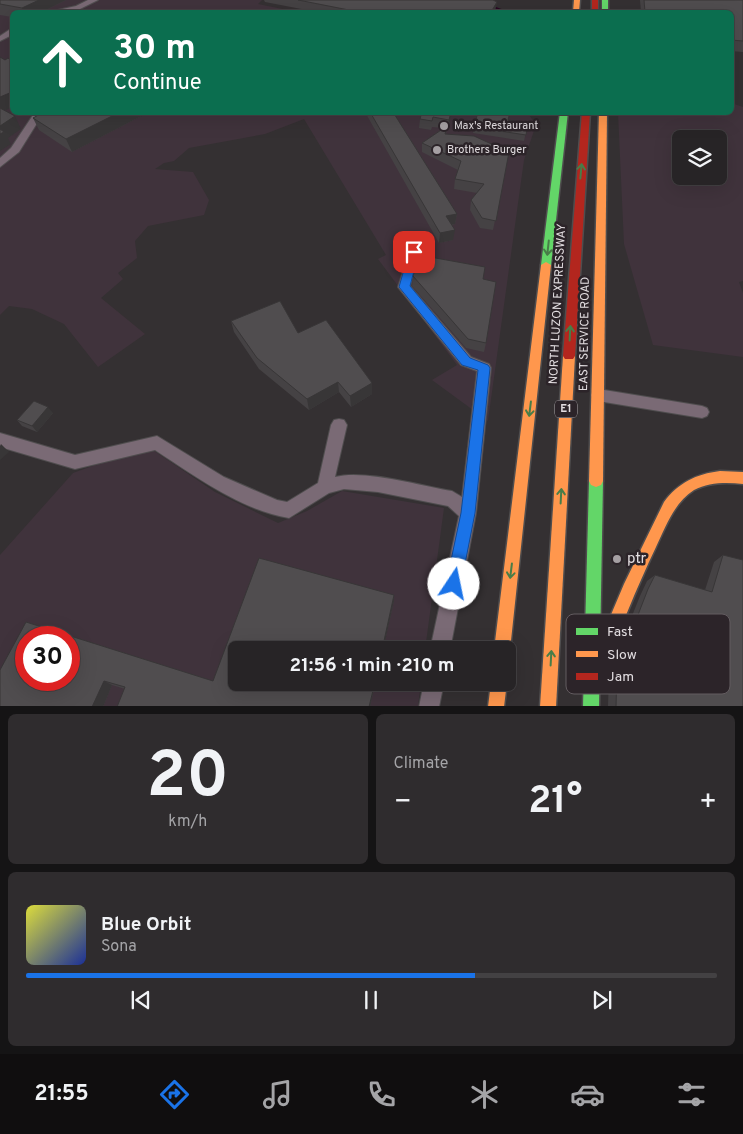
<!DOCTYPE html>
<html lang="en">
<head>
<meta charset="utf-8">
<style>
  :root { --surface:#272426; --page:#2f2c2e; --text:#f1f3f6; --muted:#a4a4a7; --line:#434143; --accent:#1a73e8 }
  body { margin:0; font-family:Overpass,sans-serif; background:var(--page); color:var(--text); height:100vh; display:flex; flex-direction:column; font-size:19px; white-space:nowrap }
  * { box-sizing:border-box; margin:0 }
  p { font-size:16px; color:var(--muted) }
  .icon { flex:none; width:28px; height:28px; fill:none; stroke:currentColor; stroke-width:2; stroke-linecap:round; stroke-linejoin:round }
  .map { position:relative; height:706px; overflow:hidden }
  .side { display:flex; flex-direction:column; gap:8px; padding:8px; background:#151415; flex:1 }
  .side>* { flex:none }
  .top-card { position:absolute; left:10px; top:10px; width:724px; height:105px; border-radius:8px; box-shadow:0 5px 20px #0002,0 0 0 1px var(--line); background:#0b6e4f; color:#fff; overflow:hidden }
  .fabs { position:absolute; left:672px; top:130px; display:grid; gap:10px }
  .fabs a { display:grid; place-items:center; width:55px; height:55px; border-radius:8px; background:var(--surface); box-shadow:0 5px 20px #0002,0 0 0 1px var(--line); font-size:25px }
  .speed { position:absolute; left:15px; top:626px; display:flex; gap:10px; font-size:25px; font-weight:700; text-align:center }
  .speed>* { display:grid; place-content:center; width:65px; height:65px; border-radius:50%; background:var(--surface); box-shadow:0 5px 20px #0002,0 0 0 1px var(--line); line-height:1 }
  .speed .limit { border:8px solid #d22; background:#fff; color:#111 }
  .pin { position:absolute; display:grid; place-items:center; width:42px; height:42px; color:#fff; margin:-21px; border-radius:10px; box-shadow:0 2px 8px #0006 }
  .me { position:absolute; width:55px; margin:-28px; rotate:11deg; stroke-linejoin:round; filter:drop-shadow(0 0 4px #0008) }
  .turn { display:flex; align-items:center; gap:18px; height:105px; padding:0 20px; font-size:22px }
  .turn .icon { width:65px; height:65px; stroke-width:2.5 }
  .turn b { display:block; font-size:35px; line-height:42px }
  .big { font-size:38px; font-weight:700; line-height:1.1 }
  .side .tile { flex:1; display:flex; flex-direction:column; justify-content:center; gap:8px; min-width:0; padding:0 18px; border-radius:8px; background:var(--page) }
  .side .dial { align-items:center; gap:0 }
  .dial b { font-size:65px; line-height:1 }
  .song { display:flex; align-items:center; gap:15px }
  .cover { width:60px; height:60px; border-radius:8px; background:linear-gradient(135deg,hsl(60 70% 55%),hsl(230 70% 35%)) }
  .played { height:5px; border-radius:2px; background:linear-gradient(90deg,var(--accent) 65%,var(--line) 65%) }
  .keys { display:flex; justify-content:space-around; direction:ltr }
  .heat { display:flex; justify-content:space-between; align-items:center; font-size:28px; direction:ltr }
  .side .tiles { flex:1; display:grid; gap:8px; grid-template-columns:1fr 1fr }
  .tile:last-child { grid-column:span 2 }
  .trip { position:absolute; left:228px; top:641px; width:288px; height:50px; border-radius:8px; background:var(--surface); box-shadow:0 5px 20px #0002,0 0 0 1px var(--line); font-weight:700; line-height:50px; text-align:center }
  .tabs { display:flex; height:80px; justify-content:space-around; align-items:center; background:#100e0f; color:var(--muted) }
  .tabs .icon { width:35px; height:35px }
  .tabs .selected { color:var(--accent) }
  .tabs b { font-size:22px; color:var(--text) }
  .map>svg:first-child { display:block }
</style>
</head>
<body>
<div class="map">
<svg width="743" height="707" viewBox="0 0 743 707">
  <rect width="100%" height="100%" fill="#343032"/>
  <g fill="#40333c" fill-rule="evenodd">
    <polygon points="0,0 262,0 258,4 297,12 12,12 12,112 420,112 424,116 431,112 527,112 536,125 524,160 488,421 432,380 457,365 378,259 386,255 304,119 265,134 189,148 174,161 164,163 155,169 193,172 209,200 204,215 148,226 135,241 137,258 118,273 123,279 101,298 145,334 98,367 64,324 32,309 9,306 0,315"/>
    <path d="M 731,103 L 743,107 L 743,281 L 739,282 L 743,293 L 743,357 L 653,345 L 624,244 L 618,113 L 731,112 ZM 681,139 L 719,139 L 719,176 L 681,176 Z"/>
    <path d="M 147,446 L 215,492 L 278,523 L 307,511 L 342,491 L 444,508 L 425,650 L 236,650 L 236,682 L 421,683 L 418,706 L 0,707 L 0,555 L 73,473 ZM 26,638 L 69,638 L 69,680 L 26,680 Z"/>
  </g>
  <g fill="none" stroke-linecap="round" stroke-linejoin="round">
    <polyline stroke="#2a0723" stroke-width="2.5" points="492,7 506,12"/>
    <defs>
      <g id="street">
        <polygon points="88,0 98,0 78,10 49,12 76,6"/>
        <polygon points="9,30 12,30 12,35 0,41 0,36"/>
        <polygon points="35,112 44,112 19,152 0,167 0,158 11,148"/>
        <path d="M 427,247 L 433,251 L 431,254 L 419,256 L 410,286 L 471,357 L 489,364 L 491,368 L 476,513 L 450,650 L 430,650 L 459,516 L 448,506 L 378,492 L 344,489 L 329,493 L 289,518 C 243,511 193,475 155,450 L 75,469 L 0,447 L 0,433 L 75,455 L 157,436 L 224,477 L 277,500 L 287,502 L 318,483 L 331,425 L 334,420 L 339,419 L 344,420 L 347,425 L 335,477 C 364,469 421,486 452,491 L 462,497 L 477,371 L 461,365 L 398,287 L 410,249 Z"/>
        <polygon points="598,389 702,406 707,408 709,412 707,416 702,418 598,401 593,399 591,395 593,391"/>
        <polygon points="424,682 444,682 439,707 419,707"/>
      </g>
      <g id="fast">
        <rect x="602" y="0" width="6" height="12"/>
        <polygon points="560,112 568,112 551,265 546,268 541,265"/>
        <polygon points="596,475 601,477 603,481 599,707 583,707 589,481 591,477"/>
      </g>
      <g id="slow">
        <polygon points="574,0 580,0 579,12 573,12"/>
        <polygon points="599,112 607,112 603,481 601,485 596,487 591,485 589,481"/>
        <polygon points="546,262 551,265 510,650 506,656 506,650 494,650 541,265"/>
        <polygon points="569,352 573,353 575,356 556,707 540,707 563,356 565,353"/>
        <path d="M 720,471 L 743,472 L 743,484 C 727,482 709,482 694,490 C 674,503 666,526 656,547 C 636,589 619,632 602,675 L 596,677 L 590,675 L 588,669 L 624,584 L 664,502 C 678,483 696,474 720,471 Z"/>
        <polygon points="506,680 507,682 504,707 488,707 491,682 506,682"/>
      </g>
      <g id="jam">
        <rect x="592" y="0" width="6" height="12"/>
        <polygon points="582,112 590,112 575,356 573,359 565,359 563,356"/>
      </g>
    </defs>
    <use href="#street" stroke="#4f4d4e" stroke-width="2"/>
    <use href="#fast" stroke="#4f4d4e" stroke-width="3"/>
    <use href="#slow" stroke="#4f4d4e" stroke-width="3"/>
    <use href="#jam" stroke="#4f4d4e" stroke-width="3"/>
    <use href="#street" fill="#7a6a75" fill-rule="evenodd"/>
    <use href="#fast" fill="#63d668" fill-rule="evenodd"/>
    <use href="#slow" fill="#ff974d" fill-rule="evenodd"/>
    <use href="#jam" fill="#b3261e" fill-rule="evenodd"/>
  </g>
  <g fill="#454244">
    <polygon points="0,0 66,0 42,12 12,12 12,17 0,15"/>
    <polygon points="264,0 493,0 495,11 495,12 317,12 265,2"/>
    <polygon points="640,0 743,0 743,52 731,51 731,12 641,12"/>
    <polygon points="149,112 72,152 39,130 33,118"/>
    <polygon points="365,112 393,112 457,214 455,224 452,225 453,240 439,243"/>
    <polygon points="452,112 448,129 447,129 446,134 509,152 493,230 480,228 470,210 471,200 477,193 454,189 455,179 458,170 422,152 422,143 444,128 432,127 431,130 419,128 420,119"/>
    <polygon points="476,112 510,112 508,120 528,123 524,141 473,133 474,127 478,113"/>
    <polygon points="413,276 483,279 486,343 484,352 466,348 412,286"/>
    <polygon points="231,321 298,333 372,383 372,394 351,407 339,392 309,410 259,369 234,332"/>
    <polygon points="53,413 37,432 22,426 17,420"/>
    <polygon points="723,555 743,707 608,707 609,673 640,596 647,581 655,575 705,590 714,562"/>
    <polygon points="394,595 394,601 370,707 117,707 125,689 112,685 103,707 0,707 26,622 213,681"/>
  </g>
  <g fill="#383637">
    <polygon points="39,0 66,0 42,12 24,12 22,8"/>
    <polygon points="497,2 495,12 491,12"/>
    <polygon points="12,92 12,107 0,113 0,97"/>
    <polygon points="120,112 149,112 72,152 66,139"/>
    <polygon points="451,112 452,112 448,129 449,120"/>
    <polygon points="15,116 21,129 8,138 11,144 0,151 0,126"/>
    <polygon points="457,214 455,224 445,226 446,216"/>
    <polygon points="455,230 453,240 439,243 440,233"/>
    <polygon points="338,382 339,392 309,410 307,399"/>
    <polygon points="372,383 372,394 351,407 350,396"/>
    <polygon points="48,407 53,413 37,432 32,426"/>
    <polygon points="1,444 9,452 0,460 0,446"/>
    <polygon points="394,595 394,601 383,650 382,650"/>
    <polygon points="104,681 112,685 103,707 92,707"/>
    <polygon points="375,682 370,707 369,707"/>
  </g>
  <g fill="#504d4f" stroke="#383637" fill-rule="evenodd">
    <polygon points="0,0 39,0 22,8 0,4"/>
    <polygon points="298,0 493,0 497,2 491,12 359,12"/>
    <polygon points="644,0 743,0 743,41 731,40 731,12 645,12"/>
    <polygon points="0,57 5,60 8,58 12,61 12,92 0,97"/>
    <polygon points="0,108 15,116 0,126"/>
    <polygon points="44,112 120,112 66,139 33,118"/>
    <polygon points="370,112 393,112 457,214 446,216 455,230 440,233"/>
    <polygon points="422,112 451,112 449,120 433,117 432,121 420,119"/>
    <polygon points="478,112 510,112 508,120 528,123 526,135 474,127"/>
    <polygon points="447,126 445,134 474,136 509,152 496,221 482,218 471,200 484,184 455,179 461,161 422,143"/>
    <polygon points="0,129 4,132 0,134"/>
    <polygon points="419,255 485,267 483,279 496,282 486,343 468,339 413,276"/>
    <polygon points="280,301 298,333 326,320 372,383 350,396 338,382 307,399 257,358 231,321"/>
    <polygon points="34,401 48,407 32,426 17,420"/>
    <polygon points="723,555 743,560 743,707 616,707 617,669 648,589 655,575 712,592"/>
    <path d="M 259,558 L 394,595 L 382,650 L 236,650 L 236,682 L 375,682 L 369,707 L 117,707 L 125,687 L 104,681 L 92,707 L 0,707 L 0,670 L 26,622 L 213,681 ZM 26,638 L 69,638 L 69,680 L 26,680 Z"/>
  </g>
  <defs><path id="oneway-shaft" d="M-6 0H5M1.5-3L5.5 0L1.5 3" fill="none" stroke-width="1.6" stroke-linecap="round" stroke-linejoin="round" transform="scale(1.25)"/></defs>
  <g stroke="#487d48">
    <use href="#oneway-shaft" transform="translate(581 171) rotate(-85)"/>
    <use href="#oneway-shaft" transform="translate(548 248) rotate(96)"/>
    <use href="#oneway-shaft" transform="translate(570 333) rotate(-87)"/>
    <use href="#oneway-shaft" transform="translate(530 409) rotate(97)"/>
    <use href="#oneway-shaft" transform="translate(561 496) rotate(-87)"/>
    <use href="#oneway-shaft" transform="translate(511 571) rotate(97)"/>
    <use href="#oneway-shaft" transform="translate(551 658) rotate(-87)"/>
  </g>
  <polygon fill="#1a73e8" stroke="#114b97" points="414,249 419,252 410,286 470,358 488,365 490,368 475,513 461,584 459,589 454,591 448,589 446,584 461,513 478,370 462,365 399,287 409,252"/>
  <g fill="#a5a0a3" stroke="#2c2429" stroke-width="2">
    <circle cx="444" cy="126" r="5"/>
    <circle cx="437" cy="150" r="5"/>
    <circle cx="617" cy="559" r="5"/>
  </g>
  <g text-anchor="middle" dominant-baseline="central" stroke-width="5" stroke-linejoin="round" paint-order="stroke">
    <g font-size="11" fill="#e2dde0" stroke="#2c2429" text-anchor="start">
      <text x="454" y="126">Max's Restaurant</text>
      <text x="447" y="150">Brothers Burger</text>
    </g>
    <rect fill="#2c2429" stroke="#aba6a9" stroke-width="1" x="555" y="400.5" width="22" height="17" rx="4"/>
    <g font-size="11" font-weight="bold" fill="#e2dde0">
      <text x="566" y="409">E1</text>
    </g>
    <g font-size="12" fill="#e2dde0" stroke="#2c2429">
      <text transform="translate(558 304) rotate(-87)">NORTH LUZON EXPRESSWAY</text>
      <text transform="translate(585 334) rotate(-89)">EAST SERVICE ROAD</text>
    </g>
    <g font-size="15" fill="#e2dde0" stroke="#2c2429" text-anchor="start">
      <text x="627" y="559">ptr</text>
    </g>
  </g>
  <rect x="566" y="614" width="164" height="80" rx="8" fill="#2c2429" stroke="#635c60" stroke-width="1"/>
  <rect x="576" y="628" width="22" height="7" fill="#63d668"/>
  <rect x="576" y="651" width="22" height="6" fill="#ff974d"/>
  <rect x="576" y="673" width="22" height="7" fill="#b3261e"/>
  <g font-size="14" fill="#e2dde0">
    <text x="607" y="636">Fast</text>
    <text x="607" y="659">Slow</text>
    <text x="607" y="681">Jam</text>
  </g>
</svg>
<div class="fabs">
<a><svg class="icon" aria-label="layers" viewBox="0 0 24 24"><path d="M12 4l9 5-9 5-9-5zM3 14l9 5 9-5"/></svg></a>
</div>
<div class="speed"><div class="limit">30</div></div>
<div class="pin" style="left:414px;top:252px;background:#d93025"><svg class="icon" aria-label="arrive" viewBox="0 0 24 24"><path d="M6 21V4h12l-3 4 3 4H6"/></svg></div>
<svg class="me" style="left:454px;top:584px" viewBox="-20 -20 40 40"><circle r="19" fill="#fff"/><path d="M0-13L10 11 0 6-10 11z" fill="#1a73e8"/></svg>
<div class="trip">21:56 · 1 min · 210 m</div>
<div class="top-card">
<div class="turn"><svg class="icon" aria-label="ahead" viewBox="0 0 24 24"><path d="M12 20V5M6 11l6-6 6 6"/></svg><div><b>30 m</b>Continue</div></div>
</div>
</div>
<section class="side">
<div class="tiles">
<div class="tile dial"><b>20</b><p>km/h</p></div>
<div class="tile"><p>Climate</p>
<div class="heat"><a>−</a><b class="big">21°</b><a>+</a></div>
</div>
<div class="tile">
<div class="song"><i class="cover"></i><div><b>Blue Orbit</b><p>Sona</p></div></div>
<div class="played"></div>
<div class="keys"><svg class="icon" aria-label="previous" viewBox="0 0 24 24"><path d="M18 5L8 12l10 7zM5 5v14"/></svg><svg class="icon" aria-label="pause" viewBox="0 0 24 24"><path d="M8 5v14M16 5v14"/></svg><svg class="icon" aria-label="next" viewBox="0 0 24 24"><path d="M6 5l10 7-10 7zM19 5v14"/></svg></div>
</div>
</div>
</section>
<nav class="tabs">
<b>21:55</b>
<svg class="icon selected" aria-label="directions" viewBox="0 0 24 24"><path d="M12 3l9 9-9 9-9-9zM9 14v-3h6M13 9l2 2-2 2"/></svg>
<svg class="icon" aria-label="music" viewBox="0 0 24 24"><path d="M9 18V5l10-2v13"/><circle cx="6" cy="18" r="3"/><circle cx="16" cy="16" r="3"/></svg>
<svg class="icon" aria-label="phone" viewBox="0 0 24 24"><path d="M5 4h4l2 5-3 2q2 4 5 5l2-3 5 2v4C11 20 4 13 5 4z"/></svg>
<svg class="icon" aria-label="climate" viewBox="0 0 24 24"><path d="M12 3v18M4 7l16 10M4 17L20 7"/></svg>
<svg class="icon" aria-label="car" viewBox="0 0 24 24"><path d="M5 17H2v-5l4-1 3-4h7l3 4 3 1v5h-3M9 17h6M6 11h13"/><circle cx="7" cy="17" r="2"/><circle cx="17" cy="17" r="2"/></svg>
<svg class="icon" aria-label="filters" viewBox="0 0 24 24"><path d="M4 7h16M4 17h16"/><circle cx="9" cy="7" r="2"/><circle cx="15" cy="17" r="2"/></svg>
</nav>
</body>
</html>
